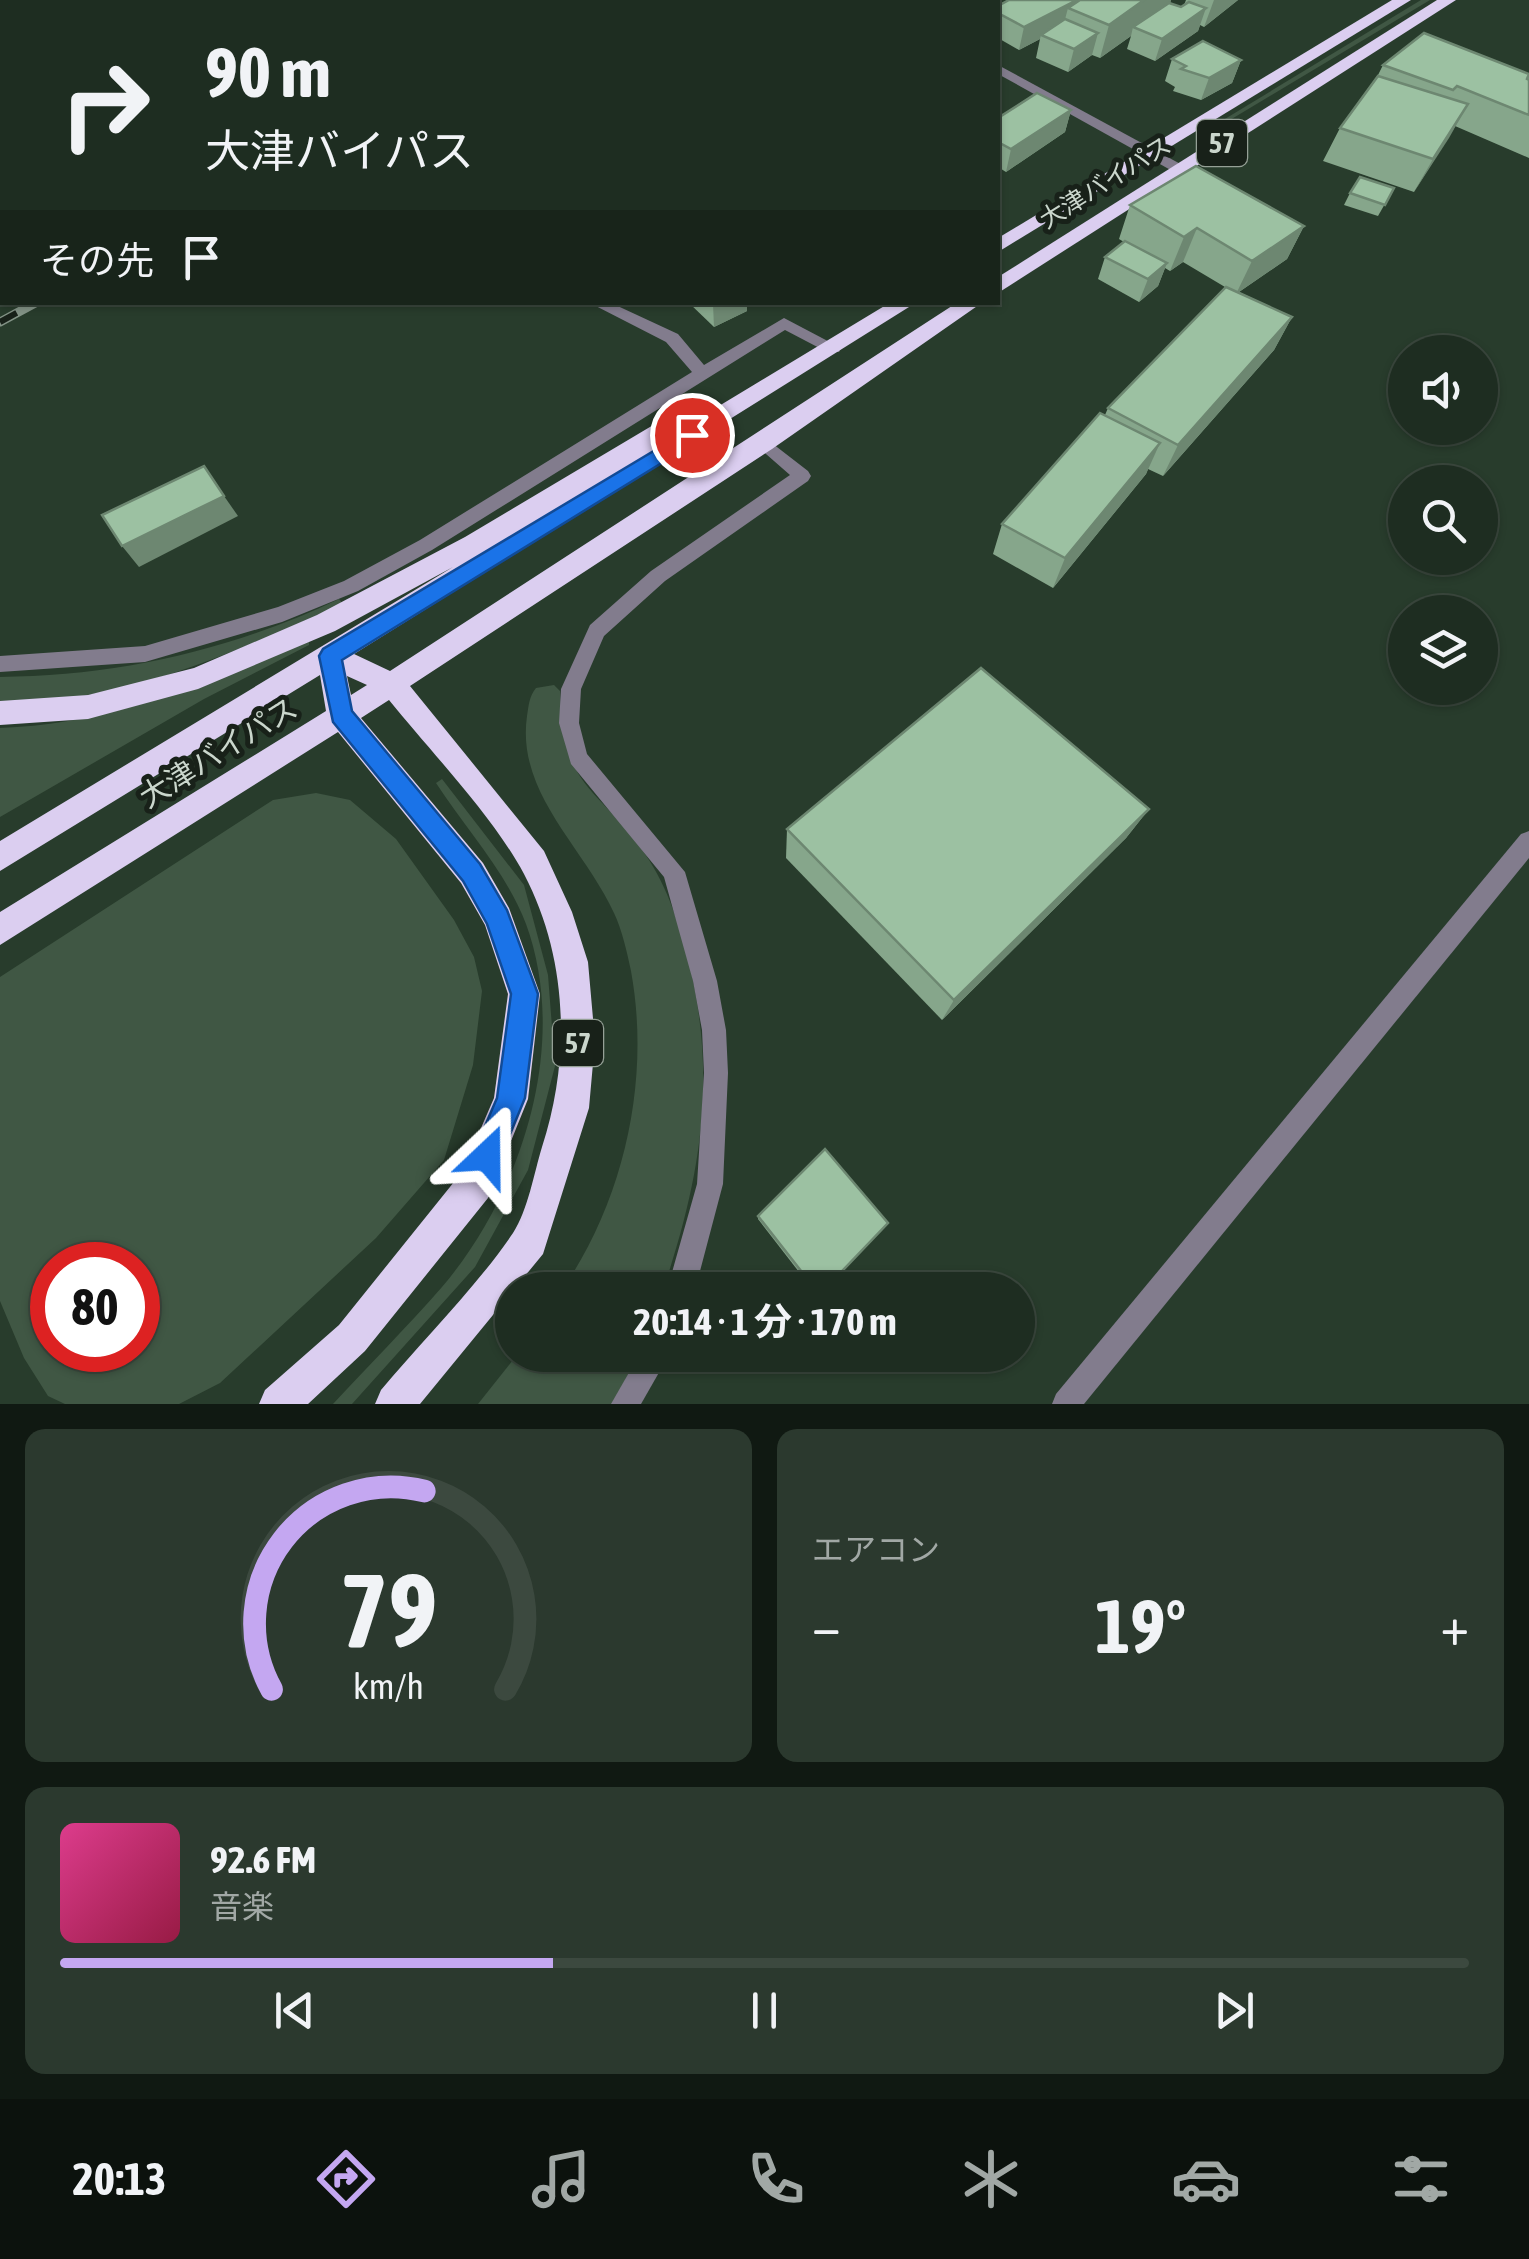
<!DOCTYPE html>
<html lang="ja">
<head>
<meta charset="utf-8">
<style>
  :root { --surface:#1e2d21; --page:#2b392e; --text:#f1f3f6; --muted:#a1a8a5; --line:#3c493f; --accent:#c4a7f1 }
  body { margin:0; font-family:"Asap Condensed","Noto Sans JP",sans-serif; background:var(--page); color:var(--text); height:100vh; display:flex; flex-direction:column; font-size:38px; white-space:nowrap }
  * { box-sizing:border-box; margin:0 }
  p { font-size:32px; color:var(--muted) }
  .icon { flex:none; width:55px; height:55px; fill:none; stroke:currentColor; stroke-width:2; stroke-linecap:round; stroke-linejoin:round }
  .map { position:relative; height:1404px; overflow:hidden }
  .sheet { display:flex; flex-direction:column; gap:25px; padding:25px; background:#101912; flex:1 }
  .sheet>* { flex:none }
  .banner { position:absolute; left:0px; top:0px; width:1000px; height:305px; box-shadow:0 2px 8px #0004,0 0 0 2px var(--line); background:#1e2d21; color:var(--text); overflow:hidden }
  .tools { position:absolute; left:1388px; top:335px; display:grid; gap:20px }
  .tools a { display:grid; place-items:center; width:110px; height:110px; border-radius:50%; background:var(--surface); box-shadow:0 2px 8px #0004,0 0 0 2px var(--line); font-size:50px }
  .speed { position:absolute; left:30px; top:1242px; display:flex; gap:20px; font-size:50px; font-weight:700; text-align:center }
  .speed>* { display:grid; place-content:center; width:130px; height:130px; border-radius:50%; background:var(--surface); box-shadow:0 2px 8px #0004,0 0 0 2px var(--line); line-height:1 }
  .speed .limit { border:15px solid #d22; background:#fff; color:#111 }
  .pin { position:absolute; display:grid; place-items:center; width:85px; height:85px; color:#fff; margin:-42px; border:5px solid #fff; border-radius:50%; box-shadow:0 2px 10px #0007 }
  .me { position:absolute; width:110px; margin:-55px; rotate:23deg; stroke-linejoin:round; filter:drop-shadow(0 0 8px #0008) }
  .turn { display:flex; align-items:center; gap:35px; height:210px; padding:0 40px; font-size:45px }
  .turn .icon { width:130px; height:130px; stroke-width:2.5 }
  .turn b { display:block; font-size:70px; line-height:85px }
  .then { display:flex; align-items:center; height:95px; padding:0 40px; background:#0003; gap:20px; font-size:38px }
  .big { font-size:75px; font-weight:700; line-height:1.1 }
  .sheet .tile { flex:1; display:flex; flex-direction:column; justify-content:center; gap:15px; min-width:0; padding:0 35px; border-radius:20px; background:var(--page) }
  .sheet .dial { align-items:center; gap:0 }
  .dial svg { height:260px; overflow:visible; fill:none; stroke:var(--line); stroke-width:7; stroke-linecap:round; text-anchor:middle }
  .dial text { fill:var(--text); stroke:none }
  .song { display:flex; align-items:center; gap:30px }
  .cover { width:120px; height:120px; border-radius:15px; background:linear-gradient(135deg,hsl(330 70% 55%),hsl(340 70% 35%)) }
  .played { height:10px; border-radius:5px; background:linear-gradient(90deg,var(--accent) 35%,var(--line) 35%) }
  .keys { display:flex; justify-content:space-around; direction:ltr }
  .heat { display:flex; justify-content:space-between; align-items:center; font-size:55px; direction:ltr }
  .sheet .tiles { flex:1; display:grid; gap:25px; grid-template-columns:1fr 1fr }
  .tile:last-child { grid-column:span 2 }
  .trip { position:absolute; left:495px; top:1272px; width:540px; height:100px; border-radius:50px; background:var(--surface); box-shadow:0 2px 8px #0004,0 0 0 2px var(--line); font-weight:700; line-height:100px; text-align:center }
  .menu { display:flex; height:160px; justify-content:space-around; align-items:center; background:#0c120d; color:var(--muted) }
  .menu .icon { width:70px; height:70px }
  .menu .current { color:var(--accent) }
  .menu b { font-size:45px; color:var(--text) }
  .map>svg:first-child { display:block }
</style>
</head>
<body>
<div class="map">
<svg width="1529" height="1404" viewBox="0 0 1529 1404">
  <rect width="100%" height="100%" fill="#283c2c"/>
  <g fill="#405744" fill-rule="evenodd">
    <polygon points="1421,0 1430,0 1210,132 1210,128"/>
    <path d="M 339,599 L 343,604 C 254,643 167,684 70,698 C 47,701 23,701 0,702 L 0,677 C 118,676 232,650 339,599 Z"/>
    <path d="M 309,641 L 309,645 L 204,699 L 0,817 L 0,728 C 110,724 209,683 309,641 Z"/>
    <path d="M 554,685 L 560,691 C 563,792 596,783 645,854 C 669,889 680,927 690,967 C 717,1083 700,1180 663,1290 L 562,1290 C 624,1200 651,1080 631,971 C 627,952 622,930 614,913 C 584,847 516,793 527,716 C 529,704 529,697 536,688 Z"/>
    <path d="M 442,779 L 524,885 L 548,975 L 555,1066 L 528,1170 L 475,1267 L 352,1404 L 333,1404 C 369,1365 407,1327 442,1287 C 522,1193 570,1044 526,924 C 507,873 466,829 436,783 Z"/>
    <path d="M 316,793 L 350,800 L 396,839 L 454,920 L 474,957 L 482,991 L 473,1065 L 444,1160 L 376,1238 L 220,1383 L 179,1404 L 65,1404 L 48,1396 L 24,1358 L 0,1301 L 0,977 L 273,800 ZM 138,1265 L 138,1350 L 52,1350 L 52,1265 Z"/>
    <polygon points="517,1355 638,1355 613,1404 478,1404"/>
  </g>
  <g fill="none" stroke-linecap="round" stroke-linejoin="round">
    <g fill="#827c8d" fill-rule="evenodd">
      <polygon points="998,65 1186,167 1188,170 1176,173 998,74"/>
      <polygon points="588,302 609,302 678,334 704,365 784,318 841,348 839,352 827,352 785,330 432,550 358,591 282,622 145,662 0,672 0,656 145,646 278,607 344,581 420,540 692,372 666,342"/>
      <polygon points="764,437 808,471 811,476 808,481 665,581 604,636 581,689 579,723 587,754 685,872 717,981 726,1030 728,1073 723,1184 695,1290 667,1290 697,1184 704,1073 702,1030 693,981 664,877 571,764 559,723 561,689 590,625 651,571 790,475 758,447 756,443"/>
      <polygon points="1529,831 1529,858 1084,1404 1052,1404 1056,1394 1521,834"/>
      <polygon points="639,1355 669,1355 641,1404 611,1404"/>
    </g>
    <g stroke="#cdc0e3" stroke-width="25">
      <polyline points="269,2 273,0"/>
      <polyline points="0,148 2,147"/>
    </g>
    <g fill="#dbcef0" fill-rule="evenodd">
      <polygon points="1392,0 1411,0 998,252 998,238"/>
      <polygon points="1437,0 1456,0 998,293 998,277"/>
      <path d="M 891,302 L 917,302 L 354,654 L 390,671 L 958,302 L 983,302 L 772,449 L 410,686 L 544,851 L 572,912 L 588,962 L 595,1041 L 589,1108 L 543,1254 L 420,1404 L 375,1404 L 381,1390 C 422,1341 478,1285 513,1233 C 528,1210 534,1173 542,1147 C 571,1058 568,958 524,874 C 493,816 431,752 389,700 L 361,718 L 483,863 L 509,908 L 540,994 L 528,1099 L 488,1198 L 365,1351 L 308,1404 L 259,1404 L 265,1390 L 339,1325 L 462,1172 L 494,1098 L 508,994 L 485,925 L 461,883 L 338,732 L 0,945 L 0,912 L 326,711 L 320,675 L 0,871 L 0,841 L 453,567 L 335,631 L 198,689 L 88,719 L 0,725 L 0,701 L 88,695 L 194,668 L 317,615 L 465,537 L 660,421 L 709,412 ZM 347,676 L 367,685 L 351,695 Z"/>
    </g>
    <defs>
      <polyline id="rail-far1" points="608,2 613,0"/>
      <polyline id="rail" points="0,322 37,302"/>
    </defs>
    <use href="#rail-far1" stroke="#839386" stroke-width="8"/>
    <use href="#rail" stroke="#839386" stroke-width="9"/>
    <use href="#rail-far1" stroke="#182119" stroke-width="5" stroke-dasharray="15" stroke-linecap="butt"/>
    <use href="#rail" stroke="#182119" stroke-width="6" stroke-dasharray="19" stroke-linecap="butt"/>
  </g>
  <g fill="#86a68b">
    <polygon points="313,0 469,0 464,2 317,2"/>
    <polygon points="1009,0 1171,0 1170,3 1181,7 1184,5 1186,0 1238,0 1204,27 1200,25 1198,31 1155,61 1127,49 1131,36 1100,58 1092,55 1068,72 1036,58 1040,39 1019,50 998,38 998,6"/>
    <polygon points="1172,59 1241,60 1232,83 1201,100 1173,91 1175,87 1165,81"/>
    <polygon points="1383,65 1529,74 1529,158 1455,126 1414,192 1323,161 1340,128 1376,79"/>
    <polygon points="1071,110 1065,132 1006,172 998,167 998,118"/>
    <polygon points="1394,188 1378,216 1344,205 1350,193"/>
    <polygon points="1130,205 1304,226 1287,259 1239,292 1292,317 1274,350 1163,476 1148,469 1146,474 1053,588 993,554 1002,524 1105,415 1108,408 1225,287 1183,262 1170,271 1165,268 1158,286 1139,302 1098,279 1105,257 1124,242 1119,239"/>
    <polygon points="688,302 747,302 747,311 714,327"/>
    <polygon points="1149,809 1126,838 942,1020 786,858 787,829"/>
    <polygon points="758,1216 824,1290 813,1290 758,1219"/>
  </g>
  <g fill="#6d8771">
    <polygon points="105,0 165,0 165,2 99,2"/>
    <polygon points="335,0 361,0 350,0 350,2 336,2"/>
    <polygon points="451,0 469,0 464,2 451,2"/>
    <polygon points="1077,0 1090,0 1068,8 1063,27 1041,35 1040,39 1019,50 1024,27"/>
    <polygon points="1144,0 1171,0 1168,9 1133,27 1131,36 1100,58 1109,25"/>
    <polygon points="1214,0 1238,0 1204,27"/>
    <polygon points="1206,8 1198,31 1155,61 1162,39"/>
    <polygon points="1098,33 1092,55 1068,72 1074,49"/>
    <polygon points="1241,60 1232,83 1201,100 1209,78"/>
    <polygon points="1468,104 1449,138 1414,192 1433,159"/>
    <polygon points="1071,110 1065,132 1006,172 1011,149"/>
    <polygon points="1304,226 1287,259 1236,294 1252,261"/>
    <polygon points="1197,228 1183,262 1170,271 1184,237"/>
    <polygon points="1167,263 1158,286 1139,302 1148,279"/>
    <polygon points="716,302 747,302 747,311 714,327 713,304"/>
    <polygon points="1292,317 1274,350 1163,476 1178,445"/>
    <polygon points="1160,443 1146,474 1053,588 1065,558"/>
    <polygon points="224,496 238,516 139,567 122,546"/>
    <polygon points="1149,809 1126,838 942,1020 954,1000"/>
  </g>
  <g fill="#9cc1a2" stroke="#6d8771" stroke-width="2.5">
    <polygon points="36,0 105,0 99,2 38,2"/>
    <polygon points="350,0 368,0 369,2 354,2"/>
    <polygon points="370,0 404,0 399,2 375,2"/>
    <polygon points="415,0 447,0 450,1 410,2"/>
    <polygon points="629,0 899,0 904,2 623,2"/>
    <polygon points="1009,0 1077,0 1024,27 998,13 998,6"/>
    <polygon points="1080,0 1144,0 1109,25 1068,8"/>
    <polygon points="1189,2 1206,8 1162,39 1133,27 1169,3 1181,7"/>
    <polygon points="1065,19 1098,33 1074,49 1041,35"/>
    <polygon points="1424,33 1529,74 1527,79 1529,80 1529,115 1457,86 1453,90 1383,65"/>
    <polygon points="1203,41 1241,60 1209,78 1181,69 1186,66 1172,59"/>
    <polygon points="1378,76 1468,104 1433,159 1340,128"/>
    <polygon points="1037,93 1071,110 1011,149 998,142 998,118"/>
    <polygon points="1196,166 1304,226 1252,261 1197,228 1184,237 1130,205"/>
    <polygon points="1360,177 1394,188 1385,205 1350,193"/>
    <polygon points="2,188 2,214 0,213 0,189"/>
    <polygon points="1125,241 1167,263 1148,279 1105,257"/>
    <polygon points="1226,287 1292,317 1178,445 1108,408"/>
    <polygon points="1100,413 1160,443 1065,558 1002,524"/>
    <polygon points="204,466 224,496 122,546 102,515"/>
    <polygon points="981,668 1149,809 954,1000 787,829"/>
    <polygon points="825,1149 888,1223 824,1290 816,1290 758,1216"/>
  </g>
  <polygon fill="#1a73e8" stroke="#114b97" stroke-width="2.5" points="692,428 699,430 699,440 342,660 352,711 480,864 507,910 538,994 525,1098 497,1166 487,1170 477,1166 472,1156 497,1098 511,994 487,924 463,881 333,722 319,656 323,649"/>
  <g text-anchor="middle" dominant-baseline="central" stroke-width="10" stroke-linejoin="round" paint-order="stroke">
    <g font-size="25" fill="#cad6cc" stroke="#182119">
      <text transform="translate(1105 182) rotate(-32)">大津バイパス</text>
    </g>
    <g fill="#182119" stroke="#95a096" stroke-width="2.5">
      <rect x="1197" y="120" width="50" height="46" rx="8"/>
      <rect x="553" y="1020" width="50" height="46" rx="8"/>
    </g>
    <g font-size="28" font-weight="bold" fill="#cad6cc">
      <text x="1222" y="143">57</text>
      <text x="578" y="1043">57</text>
    </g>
    <g font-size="30" fill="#cad6cc" stroke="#182119">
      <text transform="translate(218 752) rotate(-32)">大津バイパス</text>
    </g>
  </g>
</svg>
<div class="tools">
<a><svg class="icon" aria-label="sound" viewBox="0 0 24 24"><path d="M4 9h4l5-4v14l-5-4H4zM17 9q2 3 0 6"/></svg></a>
<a><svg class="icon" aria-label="search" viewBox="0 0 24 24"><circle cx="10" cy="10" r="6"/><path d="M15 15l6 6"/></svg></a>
<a><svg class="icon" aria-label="layers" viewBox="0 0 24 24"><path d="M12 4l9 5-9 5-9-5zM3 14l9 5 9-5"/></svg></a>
</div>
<div class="speed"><div class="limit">80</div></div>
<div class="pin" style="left:692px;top:435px;background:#d93025"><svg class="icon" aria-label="arrive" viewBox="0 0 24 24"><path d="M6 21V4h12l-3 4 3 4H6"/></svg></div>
<svg class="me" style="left:487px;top:1156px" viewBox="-20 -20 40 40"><path d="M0-17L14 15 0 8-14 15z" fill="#1a73e8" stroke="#fff" stroke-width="4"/></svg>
<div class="trip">20:14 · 1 分 · 170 m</div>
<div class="banner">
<div class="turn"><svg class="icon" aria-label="right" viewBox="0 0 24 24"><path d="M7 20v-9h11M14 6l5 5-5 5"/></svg><div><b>90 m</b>大津バイパス</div></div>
<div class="then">その先<svg class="icon" aria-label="arrive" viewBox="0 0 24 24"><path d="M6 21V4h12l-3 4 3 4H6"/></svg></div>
</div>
</div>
<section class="sheet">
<div class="tiles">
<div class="tile dial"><svg viewBox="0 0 100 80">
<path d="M14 69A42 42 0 1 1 86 69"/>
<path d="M14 69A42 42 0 0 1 61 8" stroke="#c4a7f1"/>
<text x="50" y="56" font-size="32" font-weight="700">79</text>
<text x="50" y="72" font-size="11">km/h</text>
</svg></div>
<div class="tile"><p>エアコン</p>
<div class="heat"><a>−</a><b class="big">19°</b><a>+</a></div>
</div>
<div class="tile">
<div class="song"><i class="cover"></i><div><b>92.6 FM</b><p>音楽</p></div></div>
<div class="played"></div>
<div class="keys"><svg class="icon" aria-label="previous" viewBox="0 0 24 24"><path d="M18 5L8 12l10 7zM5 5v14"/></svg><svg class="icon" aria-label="pause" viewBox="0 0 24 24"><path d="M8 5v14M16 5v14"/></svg><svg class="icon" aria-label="next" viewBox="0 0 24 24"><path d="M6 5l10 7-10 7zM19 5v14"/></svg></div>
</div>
</div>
</section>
<nav class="menu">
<b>20:13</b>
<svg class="icon current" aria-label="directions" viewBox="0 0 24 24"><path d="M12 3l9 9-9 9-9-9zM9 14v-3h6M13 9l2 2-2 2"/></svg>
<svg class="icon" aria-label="music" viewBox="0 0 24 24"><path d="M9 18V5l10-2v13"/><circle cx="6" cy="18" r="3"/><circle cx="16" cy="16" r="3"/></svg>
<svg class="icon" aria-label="phone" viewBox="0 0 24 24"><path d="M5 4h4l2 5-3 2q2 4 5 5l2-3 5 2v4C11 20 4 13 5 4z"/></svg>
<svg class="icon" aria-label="climate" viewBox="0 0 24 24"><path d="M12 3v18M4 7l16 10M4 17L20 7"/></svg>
<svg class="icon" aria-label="car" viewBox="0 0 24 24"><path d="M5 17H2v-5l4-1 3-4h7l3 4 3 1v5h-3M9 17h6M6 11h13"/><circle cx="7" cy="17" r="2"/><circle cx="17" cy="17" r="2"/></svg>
<svg class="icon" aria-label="filters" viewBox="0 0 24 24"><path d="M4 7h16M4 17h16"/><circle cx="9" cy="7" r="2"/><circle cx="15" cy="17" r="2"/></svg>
</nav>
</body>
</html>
